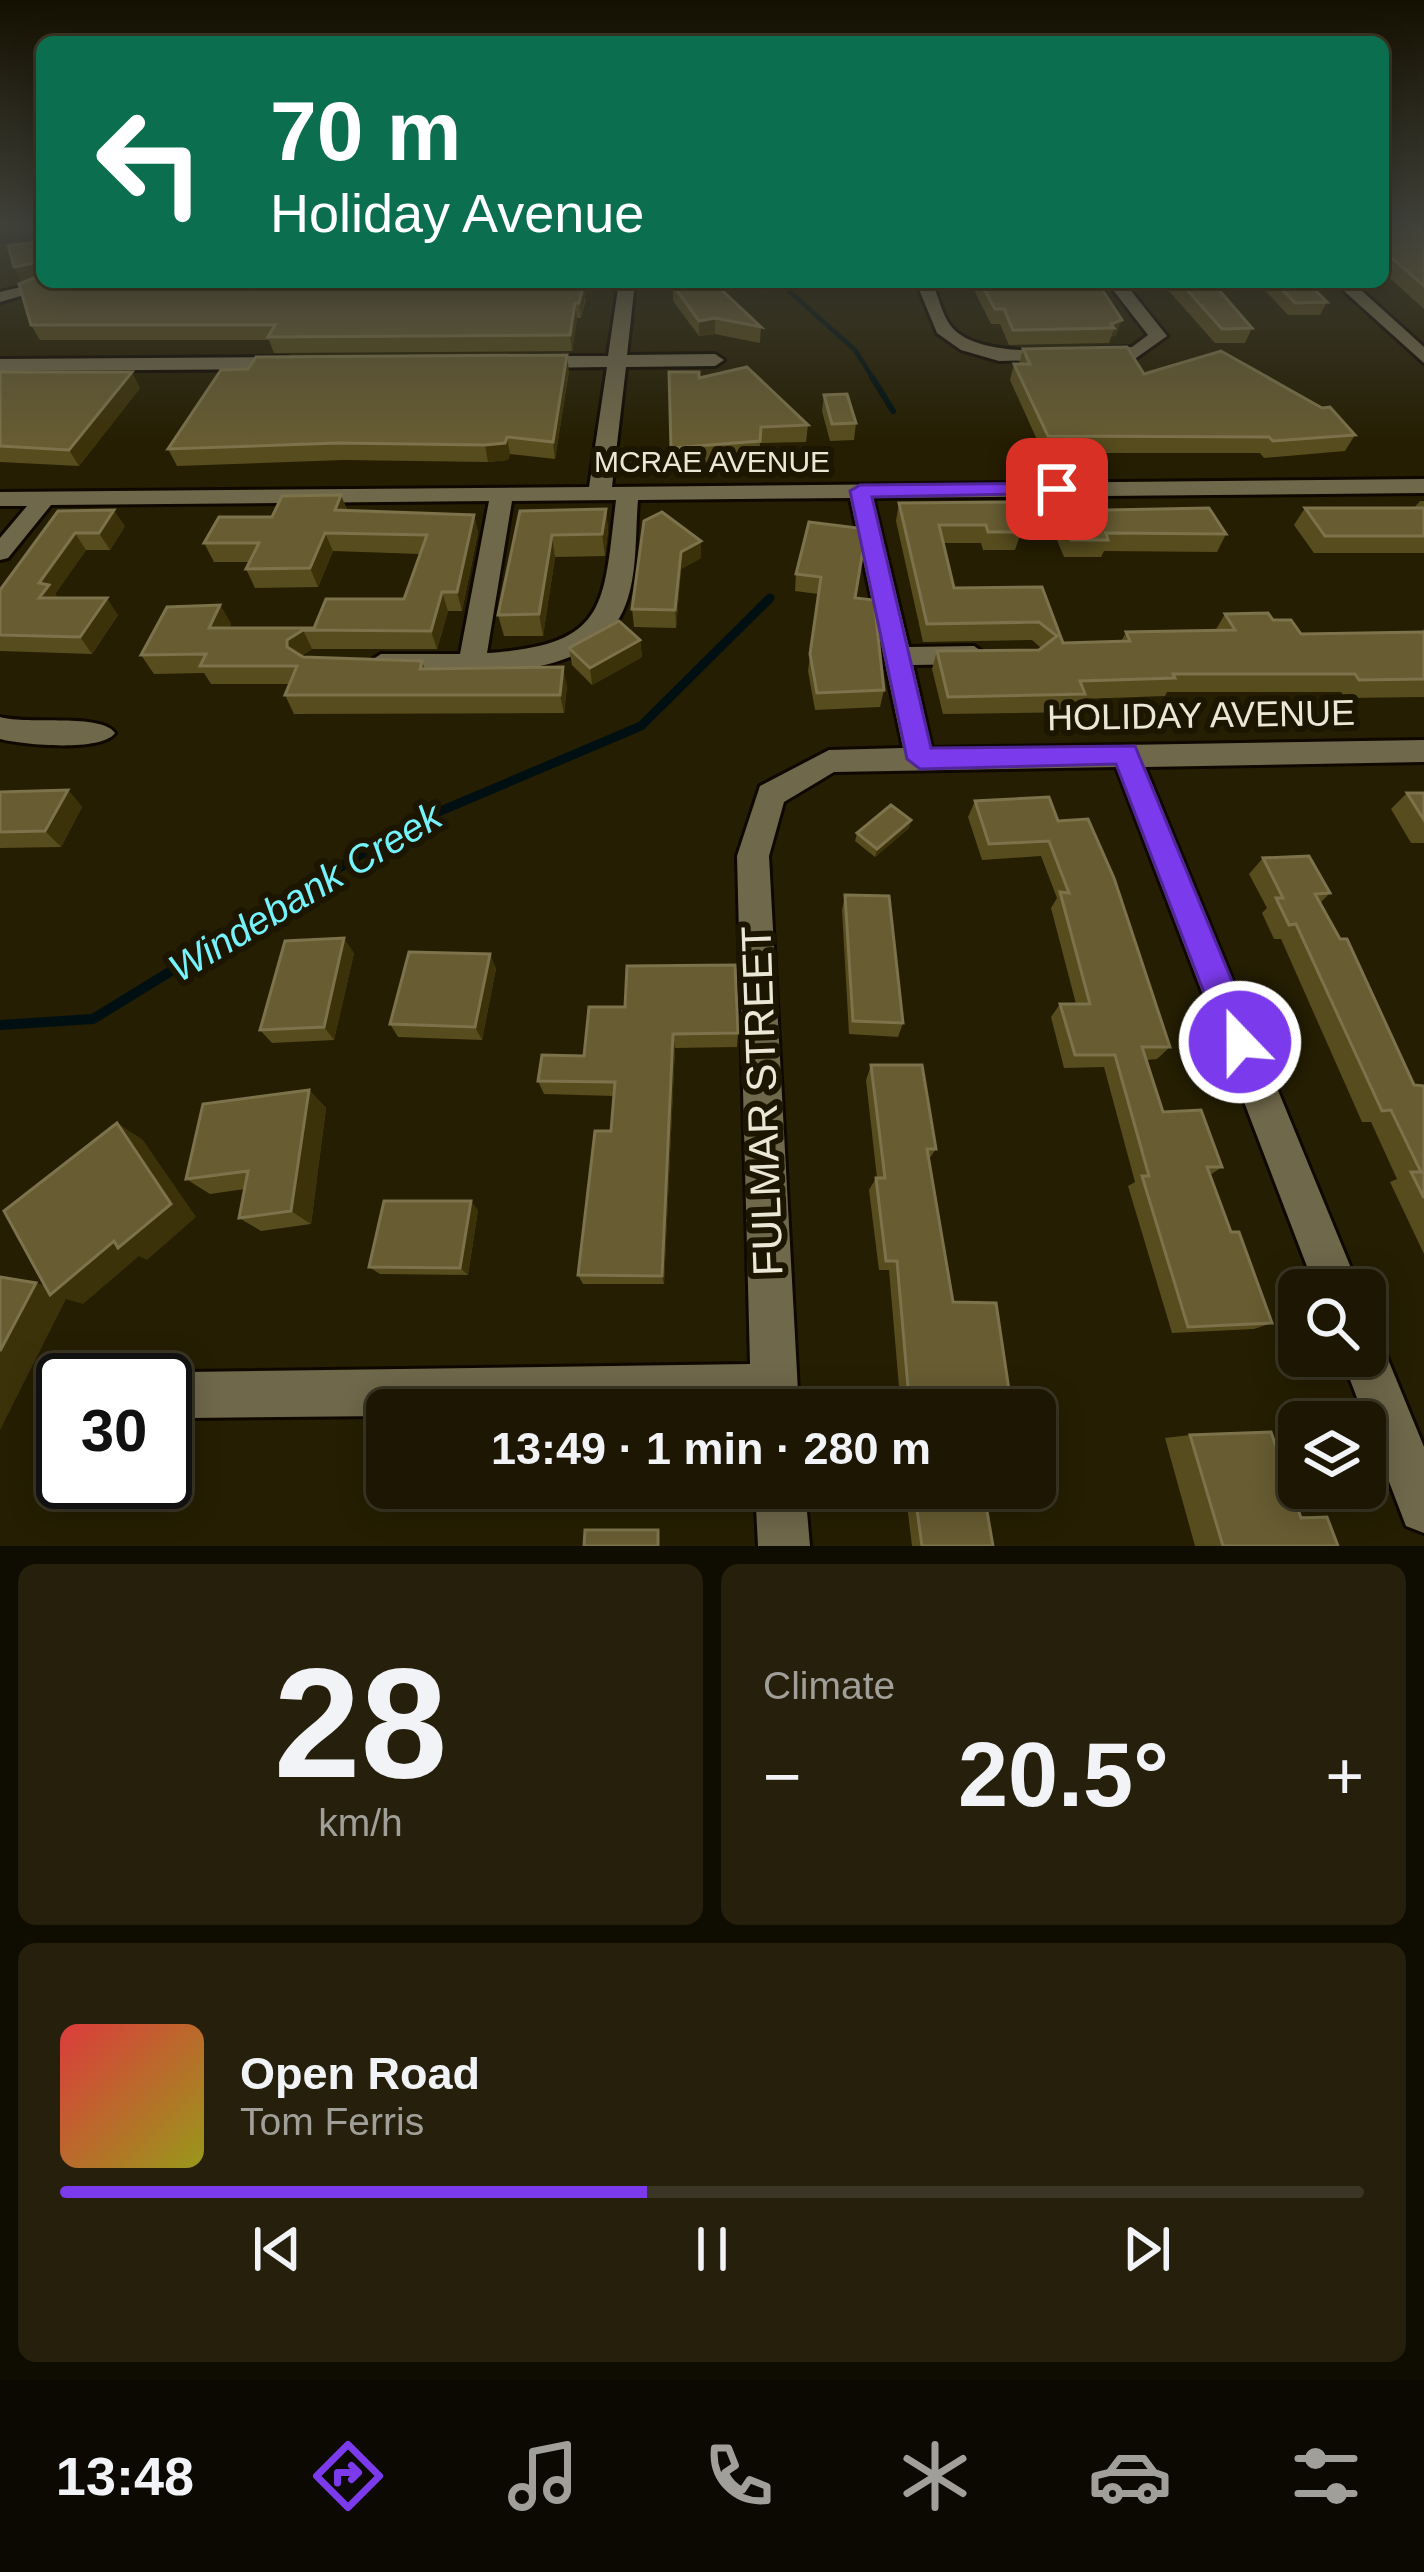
<!DOCTYPE html>
<html lang="en">
<head>
<meta charset="utf-8">
<style>
  :root { --surface:#1c1602; --page:#251f0c; --text:#f1f3f6; --muted:#a09f99; --line:#3a3524; --accent:#7c3aed }
  body { margin:0; font-family:Arial,sans-serif; background:var(--page); color:var(--text); height:100vh; display:flex; flex-direction:column; font-size:45px; white-space:nowrap }
  * { box-sizing:border-box; margin:0 }
  p { font-size:39px; color:var(--muted) }
  .icon { flex:none; width:66px; height:66px; fill:none; stroke:currentColor; stroke-width:2; stroke-linecap:round; stroke-linejoin:round }
  .map { position:relative; height:1546px; overflow:hidden }
  .sheet { display:flex; flex-direction:column; gap:18px; padding:18px; background:#0f0c01; flex:1 }
  .sheet>* { flex:none }
  .hud { position:absolute; left:36px; top:36px; width:1353px; height:252px; border-radius:18px; box-shadow:0 6px 30px #0003,0 0 0 3px var(--line); background:#0b6e4f; color:#fff; overflow:hidden }
  .buttons { position:absolute; left:1278px; top:1269px; display:grid; gap:24px }
  .buttons a { display:grid; place-items:center; width:108px; height:108px; border-radius:18px; background:var(--surface); box-shadow:0 6px 30px #0003,0 0 0 3px var(--line); font-size:60px }
  .speed { position:absolute; left:36px; top:1353px; display:flex; gap:24px; font-size:60px; font-weight:700; text-align:center }
  .speed>* { display:grid; place-content:center; width:156px; height:156px; border-radius:50%; background:var(--surface); box-shadow:0 6px 30px #0003,0 0 0 3px var(--line); line-height:1 }
  .speed .limit { border:6px solid #111; border-radius:18px; background:#fff; color:#111 }
  .pin { position:absolute; display:grid; place-items:center; width:102px; height:102px; color:#fff; margin:-51px; border-radius:24px; box-shadow:0 6px 18px #0006 }
  .me { position:absolute; width:132px; margin:-66px; rotate:338deg; stroke-linejoin:round; filter:drop-shadow(0 0 9px #0008) }
  .turn { display:flex; align-items:center; gap:42px; height:252px; padding:0 36px; font-size:54px }
  .turn .icon { width:156px; height:156px; stroke-width:2.5 }
  .turn b { display:block; font-size:84px; line-height:102px }
  .big { font-size:90px; font-weight:600; line-height:1.1 }
  .sheet .tile { flex:1; display:flex; flex-direction:column; justify-content:center; gap:18px; min-width:0; padding:0 42px; border-radius:18px; background:var(--page) }
  .sheet .dial { align-items:center; gap:0 }
  .dial b { font-size:156px; line-height:1 }
  .song { display:flex; align-items:center; gap:36px }
  .cover { width:144px; height:144px; border-radius:18px; background:linear-gradient(135deg,hsl(0 70% 55%),hsl(60 70% 35%)) }
  .played { height:12px; border-radius:6px; background:linear-gradient(90deg,var(--accent) 45%,var(--line) 45%) }
  .keys { display:flex; justify-content:space-around; direction:ltr }
  .heat { display:flex; justify-content:space-between; align-items:center; font-size:66px; direction:ltr }
  .sheet .tiles { flex:1; display:grid; gap:18px; grid-template-columns:1fr 1fr }
  .tile:last-child { grid-column:span 2 }
  .trip { position:absolute; left:366px; top:1389px; width:690px; height:120px; border-radius:18px; background:var(--surface); box-shadow:0 6px 30px #0003,0 0 0 3px var(--line); font-weight:600; line-height:120px; text-align:center }
  .dock { display:flex; height:192px; justify-content:space-around; align-items:center; background:#0b0901; color:var(--muted) }
  .dock .icon { width:84px; height:84px }
  .dock .current { color:var(--accent) }
  .dock b { font-size:54px; color:var(--text) }
  .map>svg:first-child { display:block }
</style>
</head>
<body>
<div class="map">
<svg width="1424" height="1546" viewBox="0 0 1424 1546">
  <rect width="100%" height="100%" fill="#251e02"/>
  <g fill="none" stroke-linecap="round" stroke-linejoin="round">
    <g stroke="#001012" stroke-width="4.5">
      <polyline points="0,241 42,236"/>
      <polyline points="779,282 855,350 874,380"/>
    </g>
    <polyline stroke="#001012" stroke-width="6" points="872,377 893,411"/>
    <polyline stroke="#001012" stroke-width="9" points="410,824 641,726 770,598"/>
    <polyline stroke="#001012" stroke-width="10" points="0,1025 93,1019 415,821"/>
    <defs>
      <g id="minor">
        <polygon points="42,282 69,282 0,302 0,292"/>
        <path d="M 619,282 L 635,282 L 627,355 L 715,354 L 724,360 L 715,366 L 626,367 L 612,487 L 1424,479 L 1424,493 L 873,498 L 909,647 L 974,646 L 987,655 L 974,664 L 913,665 L 932,748 L 1424,740 L 1424,762 L 1145,767 L 1360,1290 L 1316,1290 L 1116,767 L 834,772 L 784,802 L 769,856 L 799,1410 L 387,1410 L 387,1416 L 188,1418 L 171,1412 L 165,1396 L 171,1378 L 188,1372 L 750,1364 L 737,856 L 760,786 L 829,750 L 903,748 L 850,498 L 638,500 C 635,535 638,579 623,611 C 589,686 449,674 381,672 L 367,663 L 381,654 L 460,654 L 489,501 L 51,505 L 8,558 L 0,560 L 0,538 L 27,506 L 0,506 L 0,492 L 589,487 L 607,367 L 528,368 L 519,362 L 528,356 L 608,356 ZM 616,500 C 603,606 609,645 487,653 L 512,501 Z"/>
        <path d="M 916,282 L 932,282 C 938,295 942,314 950,325 C 979,364 1087,347 1132,347 L 1148,335 L 1107,282 L 1124,282 L 1167,336 L 1136,358 L 999,361 L 961,350 L 937,333 Z"/>
        <polygon points="1334,282 1352,282 1424,347 1424,363"/>
        <polygon points="0,359 288,357 297,363 288,369 0,371"/>
        <path d="M 0,717 C 28,725 102,713 115,733 C 102,752 23,745 0,739 Z"/>
        <polygon points="1365,1333 1380,1340 1424,1447 1424,1533 1406,1526 1341,1356 1365,1356"/>
        <polygon points="755,1488 805,1488 810,1546 758,1546"/>
      </g>
    </defs>
    <use href="#minor" stroke="#0e0800" stroke-width="6"/>
    <use href="#minor" fill="#70684b" fill-rule="evenodd"/>
  </g>
  <g fill="#574c1e">
    <polygon points="1383,226 1424,232 1424,309 1383,272"/>
    <polygon points="42,241 42,282 586,299 581,318 577,318 572,351 274,353 269,340 40,340 31,325 22,282 14,267"/>
    <polygon points="970,282 1097,282 1116,335 1111,337 1109,343 1009,345 1000,324 991,324"/>
    <polygon points="1161,282 1212,282 1252,328 1245,343 1215,343"/>
    <polygon points="1257,282 1307,282 1327,302 1320,315 1288,315"/>
    <polygon points="673,285 761,327 760,343 715,334 699,336 673,301"/>
    <polygon points="1023,349 1144,374 1355,435 1345,451 1264,458 1260,453 1043,453 1010,380 1014,364 1019,364"/>
    <polygon points="569,371 555,459 510,454 508,460 488,462 344,460 177,466 168,449"/>
    <polygon points="0,372 140,388 79,466 0,462"/>
    <polygon points="669,372 699,378 808,425 806,442 760,443 759,458 671,465"/>
    <polygon points="824,395 856,423 854,440 830,441 822,411"/>
    <polygon points="341,495 347,510 474,515 478,533 462,611 448,611 437,649 312,649 301,656 422,661 425,669 567,686 564,713 294,714 285,695 289,684 211,684 204,673 154,674 141,655 220,605 231,624 229,628 314,628 404,599 420,554 333,551 318,587 255,588 246,569 250,562 214,562 204,543 272,517"/>
    <polygon points="1420,501 1424,501 1424,553 1314,553 1294,525 1305,508 1414,508"/>
    <polygon points="899,503 1021,532 1015,550 983,550 981,543 943,543 954,588 1042,587 1063,643 1121,642 1126,632 1215,631 1225,614 1273,620 1301,634 1421,633 1424,629 1424,697 1345,698 1341,692 1167,692 1165,696 1083,699 1077,712 943,714 932,669 937,651 1039,650 1041,648 1032,640 923,642 896,521"/>
    <polygon points="606,509 608,531 605,556 555,557 543,636 504,636 498,615 520,511"/>
    <polygon points="58,511 125,526 110,550 86,550 55,594 58,598 118,615 92,654 0,651 0,590"/>
    <polygon points="1058,511 1226,534 1217,552 1104,551 1101,557 1064,557 1052,528"/>
    <polygon points="809,522 855,598 884,690 880,707 815,710 808,671 818,594 795,591 796,574"/>
    <polygon points="701,541 701,558 681,569 676,628 634,627 632,609"/>
    <polygon points="640,640 642,657 592,685 572,665 569,648"/>
    <polygon points="68,790 82,807 61,847 0,848 0,792"/>
    <polygon points="1407,793 1424,793 1424,843 1411,843 1391,809"/>
    <polygon points="975,801 1058,821 1170,1047 1157,1059 1146,1060 1163,1112 1222,1167 1210,1175 1231,1232 1272,1323 1254,1329 1172,1333 1128,1186 1135,1182 1104,1067 1064,1068 1051,1017 1060,1004 1076,1004 1051,908 1057,898 1041,856 982,860 968,817"/>
    <polygon points="911,820 909,828 875,857 855,841 857,833"/>
    <polygon points="1263,858 1330,893 1320,903 1414,1085 1424,1086 1424,1254 1390,1182 1397,1179 1371,1122 1362,1122 1281,939 1274,939 1262,913 1267,908 1249,874"/>
    <polygon points="845,895 903,1023 898,1037 849,1034 842,910"/>
    <polygon points="354,953 334,1040 272,1043 260,1030"/>
    <polygon points="496,968 482,1040 398,1037 390,1024"/>
    <polygon points="589,1007 738,1033 737,1047 675,1048 664,1284 583,1284 578,1275 611,1131 614,1096 544,1094 538,1081 584,1056"/>
    <polygon points="871,1065 936,1149 929,1159 953,1302 1012,1410 901,1410 889,1270 879,1270 869,1190 876,1178 877,1178 866,1080"/>
    <polygon points="309,1090 326,1108 311,1224 261,1231 239,1218 245,1189 210,1194 186,1179"/>
    <polygon points="478,1210 468,1275 380,1274 369,1267"/>
    <polygon points="1190,1435 1300,1516 1327,1517 1338,1546 1195,1546 1165,1438"/>
    <polygon points="905,1488 983,1488 993,1546 912,1546"/>
  </g>
  <g fill="#3c320a">
    <polygon points="34,263 42,278 22,282 14,267"/>
    <polygon points="584,282 588,282 581,318 579,303"/>
    <polygon points="575,303 577,318 572,351 570,335"/>
    <polygon points="715,318 715,334 699,336 699,321"/>
    <polygon points="1122,320 1116,335 1111,337 1114,328 1111,324"/>
    <polygon points="567,355 569,371 555,459 553,442"/>
    <polygon points="132,372 140,388 79,466 69,450"/>
    <polygon points="507,437 510,454 508,460 488,462 485,445"/>
    <polygon points="341,495 348,514 335,510"/>
    <polygon points="606,509 608,531 605,556 602,534"/>
    <polygon points="114,510 125,526 110,550 99,533"/>
    <polygon points="474,515 478,533 462,611 457,592"/>
    <polygon points="75,533 86,550 55,594 61,602 39,598 39,583"/>
    <polygon points="325,533 333,551 318,587 310,568"/>
    <polygon points="552,535 555,557 543,636 539,614"/>
    <polygon points="701,541 701,558 681,569 676,628 675,610 681,552"/>
    <polygon points="442,592 448,611 437,649 431,631"/>
    <polygon points="107,598 118,615 92,654 80,637"/>
    <polygon points="220,605 231,624 220,647 209,628"/>
    <polygon points="303,630 312,649 296,658 287,647 287,640"/>
    <polygon points="640,640 642,657 592,685 590,668"/>
    <polygon points="563,667 567,686 564,713 560,695"/>
    <polygon points="68,790 82,807 61,847 45,831"/>
    <polygon points="911,820 909,828 875,857 877,849"/>
    <polygon points="344,938 354,953 334,1040 324,1027"/>
    <polygon points="490,954 496,968 482,1040 475,1027"/>
    <polygon points="673,1034 675,1048 664,1284 662,1276"/>
    <polygon points="309,1090 326,1108 311,1224 291,1211"/>
    <polygon points="117,1123 143,1140 196,1217 147,1260 139,1256 83,1304 66,1299 0,1430 0,1351 36,1283 57,1289"/>
    <polygon points="471,1201 478,1210 468,1275 460,1268"/>
  </g>
  <g fill="#675c32" stroke="#7c724b" stroke-width="3">
    <polygon points="1383,226 1416,226 1424,232 1424,286 1383,250"/>
    <polygon points="42,241 42,264 34,263 14,267 8,246"/>
    <polygon points="42,275 42,282 584,282 579,303 575,303 570,335 268,337 275,325 31,325 19,284"/>
    <polygon points="696,282 713,282 761,327 715,318 699,321 673,285"/>
    <polygon points="980,282 1097,282 1122,320 1111,324 1114,328 1013,330 1004,309 995,309"/>
    <polygon points="1180,282 1212,282 1252,328 1222,329"/>
    <polygon points="1275,282 1307,282 1327,302 1295,303"/>
    <polygon points="1127,347 1144,374 1221,351 1322,408 1330,407 1355,435 1273,441 1269,437 1048,436 1014,364 1030,364 1023,349"/>
    <polygon points="567,355 553,442 507,437 505,443 485,445 338,443 168,449 221,370 248,369 256,357"/>
    <polygon points="747,367 808,425 761,427 760,441 671,448 669,372 699,372 699,378"/>
    <polygon points="0,372 132,372 69,450 0,446"/>
    <polygon points="847,394 856,423 832,424 824,395"/>
    <polygon points="341,495 335,510 474,515 457,592 442,592 431,631 303,630 287,640 287,647 303,657 422,661 420,669 563,667 560,695 285,695 297,666 200,666 206,654 141,655 167,607 220,605 209,628 314,628 326,599 404,599 427,535 325,533 310,568 246,569 259,543 204,543 219,517 272,517 282,496"/>
    <polygon points="1010,502 1021,532 988,532 986,525 939,525 954,588 1042,587 1063,643 1130,641 1126,632 1235,630 1225,614 1268,613 1273,620 1291,620 1301,634 1424,632 1424,679 1359,680 1355,674 1173,674 1175,678 1080,681 1085,694 948,697 937,651 1039,650 1057,636 1039,622 927,624 899,503"/>
    <polygon points="1209,508 1226,534 1106,533 1108,540 1071,540 1058,511"/>
    <polygon points="1305,508 1424,508 1424,536 1325,536"/>
    <polygon points="606,509 602,534 552,535 539,614 498,615 520,511"/>
    <polygon points="114,510 99,533 75,533 39,583 49,585 39,598 107,598 80,637 0,635 0,590 58,511"/>
    <polygon points="662,512 701,541 681,552 675,610 632,609 644,521"/>
    <polygon points="809,522 858,528 863,550 855,598 874,600 884,690 817,693 810,654 821,577 796,574"/>
    <polygon points="619,621 640,640 590,668 569,648"/>
    <polygon points="68,790 45,831 0,832 0,792"/>
    <polygon points="1407,793 1424,793 1424,820"/>
    <polygon points="1049,797 1058,821 1088,819 1114,878 1170,1047 1142,1047 1163,1112 1201,1110 1222,1167 1207,1167 1231,1232 1239,1232 1272,1323 1188,1327 1142,1176 1149,1176 1115,1055 1075,1055 1060,1004 1090,1004 1060,892 1069,893 1049,841 989,844 975,801"/>
    <polygon points="891,805 911,820 877,849 857,833"/>
    <polygon points="1309,856 1330,893 1315,894 1340,939 1347,939 1414,1085 1424,1086 1424,1198 1411,1172 1421,1172 1391,1110 1382,1111 1296,924 1289,925 1276,898 1283,898 1263,858"/>
    <polygon points="845,895 889,896 903,1023 853,1021"/>
    <polygon points="344,938 324,1027 260,1030 285,941"/>
    <polygon points="409,952 490,954 475,1027 390,1024"/>
    <polygon points="735,965 738,1033 673,1034 662,1276 578,1275 595,1131 611,1131 615,1082 538,1081 542,1055 584,1056 589,1007 625,1007 627,966"/>
    <polygon points="871,1065 922,1065 936,1149 927,1149 953,1302 996,1303 1012,1410 910,1410 897,1261 886,1261 876,1178 885,1178"/>
    <polygon points="309,1090 291,1211 239,1218 248,1171 186,1179 203,1104"/>
    <polygon points="117,1123 171,1204 118,1248 114,1241 50,1295 4,1211"/>
    <polygon points="384,1201 471,1201 460,1268 369,1267"/>
    <polygon points="0,1277 36,1283 0,1351"/>
    <polygon points="1271,1432 1301,1518 1327,1517 1338,1546 1223,1546 1190,1435"/>
    <polygon points="914,1488 983,1488 993,1546 922,1546"/>
    <polygon points="585,1530 658,1530 658,1546 584,1546"/>
  </g>
  <linearGradient id="sky" x2="0" y2="1"><stop stop-color="#141001"/><stop offset="0.51" stop-color="#404139"/><stop offset="1" stop-color="#404139" stop-opacity="0"/></linearGradient>
  <rect width="1424" height="442" fill="url(#sky)"/>
  <polygon fill="#7c3aed" stroke="#51269a" stroke-width="3" points="1057,483 1067,489 1064,493 872,497 931,748 1135,746 1257,1042 1252,1054 1240,1059 1228,1054 1223,1042 1116,764 920,769 907,759 850,491 860,485"/>
  <g text-anchor="middle" dominant-baseline="central" stroke-width="12" stroke-linejoin="round" paint-order="stroke">
    <g font-size="30" fill="#ebe7d6" stroke="#1c1500">
      <text x="712" y="461">MCRAE AVENUE</text>
    </g>
    <g font-size="36" fill="#ebe7d6" stroke="#1c1500">
      <text transform="translate(1201 715) rotate(-1)">HOLIDAY AVENUE</text>
    </g>
    <g font-size="39" font-style="italic" fill="#75f3fd" stroke="#1c1500">
      <text transform="translate(305 892) rotate(-31)">Windebank Creek</text>
    </g>
    <g font-size="42" fill="#ebe7d6" stroke="#1c1500">
      <text transform="translate(762 1101) rotate(-92)">FULMAR STREET</text>
    </g>
  </g>
</svg>
<div class="buttons">
<a><svg class="icon" aria-label="search" viewBox="0 0 24 24"><circle cx="10" cy="10" r="6"/><path d="M15 15l6 6"/></svg></a>
<a><svg class="icon" aria-label="layers" viewBox="0 0 24 24"><path d="M12 4l9 5-9 5-9-5zM3 14l9 5 9-5"/></svg></a>
</div>
<div class="speed"><div class="limit">30</div></div>
<div class="pin" style="left:1057px;top:489px;background:#d93025"><svg class="icon" aria-label="arrive" viewBox="0 0 24 24"><path d="M6 21V4h12l-3 4 3 4H6"/></svg></div>
<svg class="me" style="left:1240px;top:1042px" viewBox="-20 -20 40 40"><circle r="17" fill="#7c3aed" stroke="#fff" stroke-width="3"/><path d="M0-11L8 9 0 5-8 9z" fill="#fff"/></svg>
<div class="trip">13:49 · 1 min · 280 m</div>
<div class="hud">
<div class="turn"><svg class="icon" aria-label="left" viewBox="0 0 24 24"><path d="M17 20v-9H6M10 6l-5 5 5 5"/></svg><div><b>70 m</b>Holiday Avenue</div></div>
</div>
</div>
<section class="sheet">
<div class="tiles">
<div class="tile dial"><b>28</b><p>km/h</p></div>
<div class="tile"><p>Climate</p>
<div class="heat"><a>−</a><b class="big">20.5°</b><a>+</a></div>
</div>
<div class="tile">
<div class="song"><i class="cover"></i><div><b>Open Road</b><p>Tom Ferris</p></div></div>
<div class="played"></div>
<div class="keys"><svg class="icon" aria-label="previous" viewBox="0 0 24 24"><path d="M18 5L8 12l10 7zM5 5v14"/></svg><svg class="icon" aria-label="pause" viewBox="0 0 24 24"><path d="M8 5v14M16 5v14"/></svg><svg class="icon" aria-label="next" viewBox="0 0 24 24"><path d="M6 5l10 7-10 7zM19 5v14"/></svg></div>
</div>
</div>
</section>
<nav class="dock">
<b>13:48</b>
<svg class="icon current" aria-label="directions" viewBox="0 0 24 24"><path d="M12 3l9 9-9 9-9-9zM9 14v-3h6M13 9l2 2-2 2"/></svg>
<svg class="icon" aria-label="music" viewBox="0 0 24 24"><path d="M9 18V5l10-2v13"/><circle cx="6" cy="18" r="3"/><circle cx="16" cy="16" r="3"/></svg>
<svg class="icon" aria-label="phone" viewBox="0 0 24 24"><path d="M5 4h4l2 5-3 2q2 4 5 5l2-3 5 2v4C11 20 4 13 5 4z"/></svg>
<svg class="icon" aria-label="climate" viewBox="0 0 24 24"><path d="M12 3v18M4 7l16 10M4 17L20 7"/></svg>
<svg class="icon" aria-label="car" viewBox="0 0 24 24"><path d="M5 17H2v-5l4-1 3-4h7l3 4 3 1v5h-3M9 17h6M6 11h13"/><circle cx="7" cy="17" r="2"/><circle cx="17" cy="17" r="2"/></svg>
<svg class="icon" aria-label="filters" viewBox="0 0 24 24"><path d="M4 7h16M4 17h16"/><circle cx="9" cy="7" r="2"/><circle cx="15" cy="17" r="2"/></svg>
</nav>
</body>
</html>
